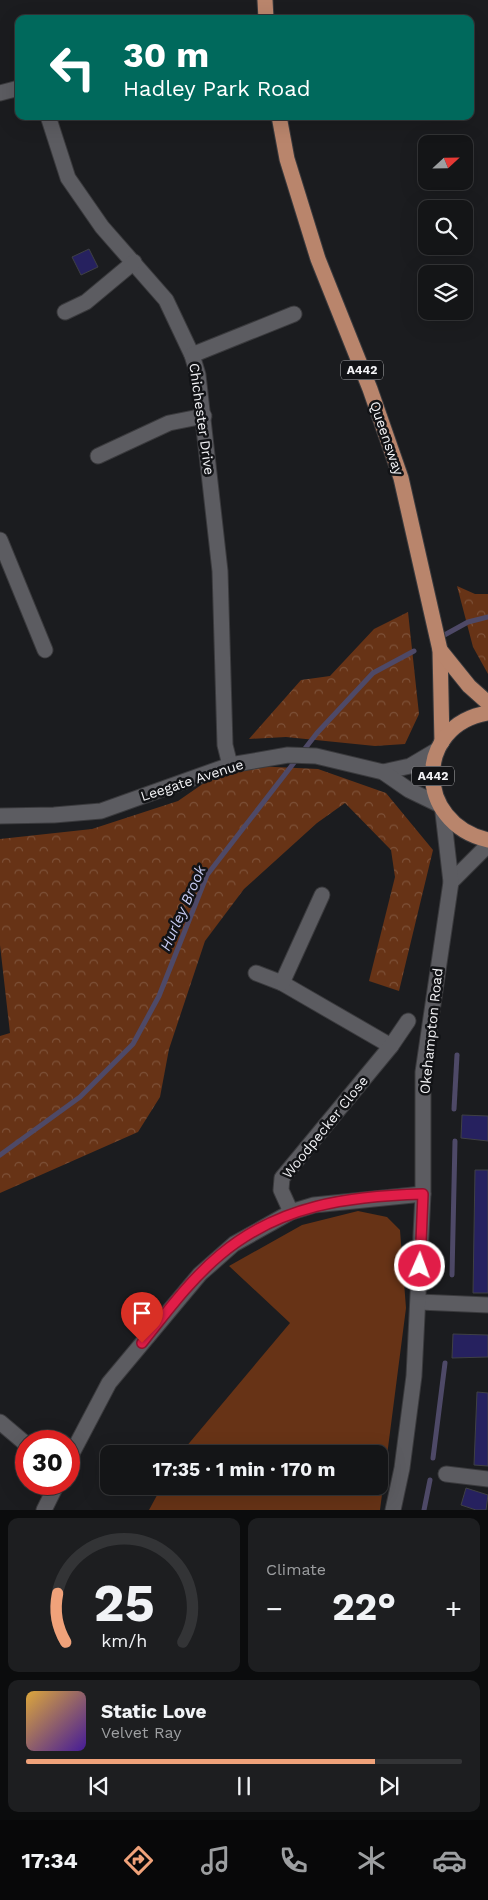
<!DOCTYPE html>
<html lang="en">
<head>
<meta charset="utf-8">
<style>
  :root { --surface:#141517; --page:#1d1e20; --text:#f1f3f6; --muted:#9d9fa1; --line:#333436; --accent:#f0a27a }
  body { margin:0; font-family:"Work Sans",sans-serif; background:var(--page); color:var(--text); height:100vh; display:flex; flex-direction:column; font-size:19px; white-space:nowrap }
  * { box-sizing:border-box; margin:0 }
  p { font-size:16px; color:var(--muted) }
  .icon { flex:none; width:28px; height:28px; fill:none; stroke:currentColor; stroke-width:2; stroke-linecap:round; stroke-linejoin:round }
  .map { position:relative; height:1510px; overflow:hidden }
  .details { display:flex; flex-direction:column; gap:8px; padding:8px; background:#0b0c0d; flex:1 }
  .details>* { flex:none }
  .top-card { position:absolute; left:15px; top:15px; width:459px; height:105px; border-radius:10px; box-shadow:0 5px 20px #0002,0 0 0 1px var(--line); background:#00695c; color:#fff; overflow:hidden }
  .needle { width:32px; rotate:68deg }
  .tools { position:absolute; left:418px; top:135px; display:grid; gap:10px }
  .tools a { display:grid; place-items:center; width:55px; height:55px; border-radius:10px; background:var(--surface); box-shadow:0 5px 20px #0002,0 0 0 1px var(--line); font-size:25px }
  .speed { position:absolute; left:15px; top:1430px; display:flex; gap:10px; font-size:25px; font-weight:700; text-align:center }
  .speed>* { display:grid; place-content:center; width:65px; height:65px; border-radius:50%; background:var(--surface); box-shadow:0 5px 20px #0002,0 0 0 1px var(--line); line-height:1 }
  .speed .limit { border:8px solid #d22; background:#fff; color:#111 }
  .pin { position:absolute; display:grid; place-items:center; width:42px; height:42px; color:#fff; margin:-51px -21px; border-radius:50% 50% 50% 0; rotate:-45deg; box-shadow:0 0 5px #0007 }
  .pin .icon { rotate:45deg }
  .me { position:absolute; width:55px; margin:-28px; rotate:2deg; stroke-linejoin:round; filter:drop-shadow(0 0 4px #0008) }
  .turn { display:flex; align-items:center; gap:18px; height:105px; padding:0 25px; font-size:22px }
  .turn .icon { width:65px; height:65px; stroke-width:2.5 }
  .turn b { display:block; font-size:35px; line-height:42px }
  .big { font-size:38px; font-weight:700; line-height:1.1 }
  .details .tile { flex:1; display:flex; flex-direction:column; justify-content:center; gap:8px; min-width:0; padding:0 18px; border-radius:10px; background:var(--page) }
  .details .dial { align-items:center; gap:0 }
  .dial svg { height:130px; overflow:visible; fill:none; stroke:var(--line); stroke-width:7; stroke-linecap:round; text-anchor:middle }
  .dial text { fill:var(--text); stroke:none }
  .song { display:flex; align-items:center; gap:15px }
  .cover { width:60px; height:60px; border-radius:8px; background:linear-gradient(135deg,hsl(40 70% 55%),hsl(260 70% 35%)) }
  .played { height:5px; border-radius:2px; background:linear-gradient(90deg,var(--accent) 80%,var(--line) 80%) }
  .keys { display:flex; justify-content:space-around; direction:ltr }
  .heat { display:flex; justify-content:space-between; align-items:center; font-size:28px; direction:ltr }
  .details .tiles { flex:1; display:grid; gap:8px; grid-template-columns:1fr 1fr }
  .tile:last-child { grid-column:span 2 }
  .trip { position:absolute; left:100px; top:1445px; width:288px; height:50px; border-radius:10px; background:var(--surface); box-shadow:0 5px 20px #0002,0 0 0 1px var(--line); font-weight:700; line-height:50px; text-align:center }
  .menu { display:flex; height:80px; justify-content:space-around; align-items:center; background:#080809; color:var(--muted) }
  .menu .icon { width:35px; height:35px }
  .menu .active { color:var(--accent) }
  .menu b { font-size:22px; color:var(--text) }
  .map>svg:first-child { display:block }
</style>
</head>
<body>
<div class="map">
<svg width="488" height="1510" viewBox="0 0 488 1510">
  <defs>
    <pattern id="forest-crowns" width="20" height="18" patternUnits="userSpaceOnUse" patternTransform="scale(1.25)"><rect width="20" height="18" fill="#673316"/><path d="M2 6a3 3 0 1 1 6 0M12 15a3 3 0 1 1 6 0" fill="none" stroke="#7d5138"/></pattern>
  </defs>
  <rect width="100%" height="100%" fill="#1b1c1f"/>
  <g fill="url(#forest-crowns)">
    <polygon points="457,586 475,594 488,594 488,674 473,647"/>
    <polygon points="408,612 419,714 405,744 375,746 286,737 249,739 301,680 330,676 374,629"/>
    <polygon points="230,765 318,769 386,793 433,850 399,991 369,981 395,877 391,850 345,803 317,823 244,889 205,941 169,1049 160,1097 138,1132 0,1193 0,1036 10,1033 0,945 0,839 92,829 178,801"/>
  </g>
  <polygon fill="#673316" points="358,1211 387,1217 400,1230 406,1308 380,1510 149,1510 162,1486 379,1486 379,1454 180,1454 290,1323 229,1266 302,1225"/>
  <g fill="none" stroke-linecap="round" stroke-linejoin="round">
    <g stroke="#4e4967" stroke-width="5">
      <polyline points="439,638 468,622 488,617"/>
      <polyline points="454,1109 457,1055"/>
      <polyline points="0,1155 80,1097 133,1044 159,996 207,875 317,733 373,673 414,651"/>
      <polyline points="452,1275 455,1141"/>
      <polyline points="433,1458 445,1363"/>
      <polyline points="424,1510 430,1480"/>
    </g>
  </g>
  <g fill="#26215f" stroke="#3f4044">
    <polygon points="89,249 98,267 81,275 72,257"/>
    <polygon points="462,1115 488,1116 488,1141 461,1138"/>
    <polygon points="475,1170 488,1170 488,1293 473,1293"/>
    <polygon points="453,1334 488,1335 488,1357 452,1358"/>
    <polygon points="477,1392 488,1393 488,1466 474,1465"/>
    <polygon points="466,1488 488,1495 486,1510 476,1510 461,1505"/>
  </g>
  <g fill="none" stroke-linecap="round" stroke-linejoin="round">
    <defs>
      <g id="minor">
        <polyline points="0,93 19,88"/>
        <polyline points="48,116 68,178 102,227 166,300 192,355 198,375 220,571 225,745 230,765"/>
        <polyline points="65,312 86,302 134,262"/>
        <polyline points="192,355 294,314"/>
        <polyline points="98,456 169,423 204,416"/>
        <polyline points="0,540 45,650"/>
        <polyline points="383,772 410,766 437,750"/>
        <polyline points="0,816 54,815 101,811 230,765 288,755 316,756 383,772 409,790 438,804"/>
        <polyline points="451,882 488,845"/>
        <polyline points="256,973 282,983 391,1046"/>
        <polyline points="282,983 322,895"/>
        <polyline points="291,1212 281,1190 282,1178 391,1046 408,1021"/>
        <polyline points="419,1302 488,1305"/>
        <polyline points="0,1422 26,1444"/>
        <polyline points="69,1459 109,1383 200,1274 234,1244 291,1212 314,1205 423,1194"/>
        <polyline points="446,1474 488,1479"/>
        <polyline points="44,1510 57,1484"/>
        <polyline points="393,1510 402,1468 414,1376 423,1194 423,1072 451,882 443,813"/>
      </g>
      <g id="major">
        <polyline points="265,0 266,19"/>
        <polyline points="279,116 287,159 318,259 370,389 401,478 440,650 442,742"/>
        <polyline points="440,650 469,686 488,703"/>
        <path d="M 488,713 C 414,725 414,823 488,840"/>
      </g>
    </defs>
    <use href="#minor" stroke="#3a3a3d" stroke-width="17"/>
    <use href="#major" stroke="#3a3a3d" stroke-width="17"/>
    <use href="#minor" stroke="#5c5c61" stroke-width="15"/>
    <use href="#major" stroke="#b9856c" stroke-width="15"/>
  </g>
  <g fill="none" stroke-linecap="round" stroke-linejoin="round">
    <defs>
      <path id="route" d="M 142,1343 C 166,1313 190,1280 220,1255 C 279,1205 349,1196 423,1194 L 420,1266"/>
    </defs>
    <use href="#route" stroke="#92132f" stroke-width="12"/>
    <use href="#route" stroke="#e11d48" stroke-width="9"/>
  </g>
  <g text-anchor="middle" dominant-baseline="central" stroke-width="5" stroke-linejoin="round" paint-order="stroke">
    <g fill="#121316" stroke="#afafb2" stroke-width="1">
      <rect x="341" y="360.5" width="42" height="19" rx="4"/>
      <rect x="412" y="766.5" width="42" height="19" rx="4"/>
    </g>
    <g font-size="12" font-weight="bold" fill="#f2f2f5">
      <text x="362" y="370">A442</text>
      <text x="433" y="776">A442</text>
    </g>
    <g font-size="14" fill="#f2f2f5" stroke="#121316">
      <text transform="translate(202 419) rotate(82)">Chichester Drive</text>
      <text transform="translate(387 438) rotate(71)">Queensway</text>
      <text transform="translate(192 780) rotate(-18)">Leegate Avenue</text>
      <text transform="translate(431 1031) rotate(-84)">Okehampton Road</text>
      <text transform="translate(325 1127) rotate(-51)">Woodpecker Close</text>
    </g>
    <g font-size="15" font-style="italic" fill="#c6caf1" stroke="#121316">
      <text transform="translate(183 908) rotate(-66)">Hurley Brook</text>
    </g>
  </g>
</svg>
<div class="tools">
<a><svg class="needle" viewBox="-14 -14 28 28"><path d="M0-13l5 13h-10z" fill="#e53935"/><path d="M0 13l5-13h-10z" fill="#9d9fa1"/></svg></a>
<a><svg class="icon" aria-label="search" viewBox="0 0 24 24"><circle cx="10" cy="10" r="6"/><path d="M15 15l6 6"/></svg></a>
<a><svg class="icon" aria-label="layers" viewBox="0 0 24 24"><path d="M12 4l9 5-9 5-9-5zM3 14l9 5 9-5"/></svg></a>
</div>
<div class="speed"><div class="limit">30</div></div>
<div class="pin" style="left:142px;top:1343px;background:#d93025"><svg class="icon" aria-label="arrive" viewBox="0 0 24 24"><path d="M6 21V4h12l-3 4 3 4H6"/></svg></div>
<svg class="me" style="left:420px;top:1266px" viewBox="-20 -20 40 40"><circle r="17" fill="#e11d48" stroke="#fff" stroke-width="3"/><path d="M0-11L8 9 0 5-8 9z" fill="#fff"/></svg>
<div class="trip">17:35 · 1 min · 170 m</div>
<div class="top-card">
<div class="turn"><svg class="icon" aria-label="left" viewBox="0 0 24 24"><path d="M17 20v-9H6M10 6l-5 5 5 5"/></svg><div><b>30 m</b>Hadley Park Road</div></div>
</div>
</div>
<section class="details">
<div class="tiles">
<div class="tile dial"><svg viewBox="0 0 100 80">
<path d="M14 69A42 42 0 1 1 86 69"/>
<path d="M14 69A42 42 0 0 1 9 39" stroke="#f0a27a"/>
<text x="50" y="56" font-size="32" font-weight="700">25</text>
<text x="50" y="72" font-size="11">km/h</text>
</svg></div>
<div class="tile"><p>Climate</p>
<div class="heat"><a>−</a><b class="big">22°</b><a>+</a></div>
</div>
<div class="tile">
<div class="song"><i class="cover"></i><div><b>Static Love</b><p>Velvet Ray</p></div></div>
<div class="played"></div>
<div class="keys"><svg class="icon" aria-label="previous" viewBox="0 0 24 24"><path d="M18 5L8 12l10 7zM5 5v14"/></svg><svg class="icon" aria-label="pause" viewBox="0 0 24 24"><path d="M8 5v14M16 5v14"/></svg><svg class="icon" aria-label="next" viewBox="0 0 24 24"><path d="M6 5l10 7-10 7zM19 5v14"/></svg></div>
</div>
</div>
</section>
<nav class="menu">
<b>17:34</b>
<svg class="icon active" aria-label="directions" viewBox="0 0 24 24"><path d="M12 3l9 9-9 9-9-9zM9 14v-3h6M13 9l2 2-2 2"/></svg>
<svg class="icon" aria-label="music" viewBox="0 0 24 24"><path d="M9 18V5l10-2v13"/><circle cx="6" cy="18" r="3"/><circle cx="16" cy="16" r="3"/></svg>
<svg class="icon" aria-label="phone" viewBox="0 0 24 24"><path d="M5 4h4l2 5-3 2q2 4 5 5l2-3 5 2v4C11 20 4 13 5 4z"/></svg>
<svg class="icon" aria-label="climate" viewBox="0 0 24 24"><path d="M12 3v18M4 7l16 10M4 17L20 7"/></svg>
<svg class="icon" aria-label="car" viewBox="0 0 24 24"><path d="M5 17H2v-5l4-1 3-4h7l3 4 3 1v5h-3M9 17h6M6 11h13"/><circle cx="7" cy="17" r="2"/><circle cx="17" cy="17" r="2"/></svg>
</nav>
</body>
</html>
